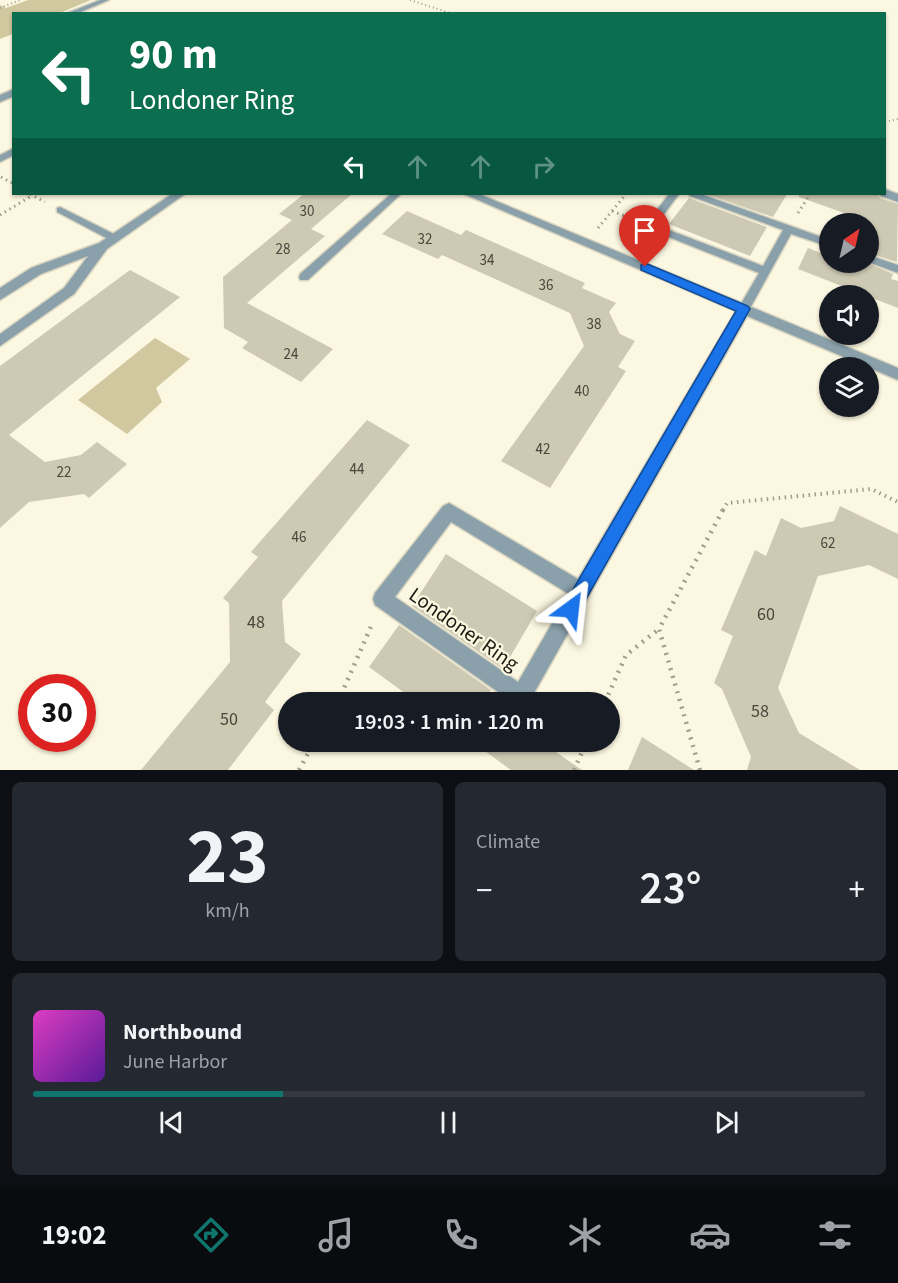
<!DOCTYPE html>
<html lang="en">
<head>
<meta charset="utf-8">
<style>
  :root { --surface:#171b24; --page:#242831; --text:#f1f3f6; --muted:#9ea1a6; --line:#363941; --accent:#0f766e }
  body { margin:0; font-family:"Source Sans 3",sans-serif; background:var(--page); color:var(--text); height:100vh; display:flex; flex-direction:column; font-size:22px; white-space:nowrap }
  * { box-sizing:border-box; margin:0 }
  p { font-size:20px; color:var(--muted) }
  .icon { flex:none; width:33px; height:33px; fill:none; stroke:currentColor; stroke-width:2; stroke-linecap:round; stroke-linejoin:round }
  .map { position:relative; height:770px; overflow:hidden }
  .details { display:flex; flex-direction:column; gap:12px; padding:12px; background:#0d0f14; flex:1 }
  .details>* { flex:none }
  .top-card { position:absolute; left:12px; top:12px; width:874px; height:183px; border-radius:0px; box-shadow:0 2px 4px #0004; background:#0b6e4f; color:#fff; overflow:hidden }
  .needle { width:39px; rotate:34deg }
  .tools { position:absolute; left:819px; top:213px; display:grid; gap:12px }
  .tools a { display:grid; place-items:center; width:60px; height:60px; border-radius:50%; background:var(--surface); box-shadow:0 2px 4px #0004; font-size:30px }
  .speed { position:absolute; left:18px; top:674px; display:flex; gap:12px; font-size:30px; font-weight:700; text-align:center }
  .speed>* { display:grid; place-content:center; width:78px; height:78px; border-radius:50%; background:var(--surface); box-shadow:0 2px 4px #0004; line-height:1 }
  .speed .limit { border:9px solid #d22; background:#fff; color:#111 }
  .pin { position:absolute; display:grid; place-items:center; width:51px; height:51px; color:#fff; margin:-62px -26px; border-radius:50% 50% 50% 0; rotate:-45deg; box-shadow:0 0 6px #0007 }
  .pin .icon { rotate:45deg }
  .me { position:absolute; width:66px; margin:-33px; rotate:30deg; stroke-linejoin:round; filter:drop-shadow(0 0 4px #0008) }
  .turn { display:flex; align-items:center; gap:21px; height:126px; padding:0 18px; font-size:27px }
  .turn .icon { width:78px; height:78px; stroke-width:2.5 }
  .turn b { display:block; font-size:42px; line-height:51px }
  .lanes { display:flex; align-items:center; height:57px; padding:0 18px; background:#0003; justify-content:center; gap:30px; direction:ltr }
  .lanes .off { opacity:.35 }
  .big { font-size:45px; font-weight:600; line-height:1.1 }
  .details .tile { flex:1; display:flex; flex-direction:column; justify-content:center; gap:9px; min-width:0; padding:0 21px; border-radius:9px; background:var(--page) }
  .details .dial { align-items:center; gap:0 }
  .dial b { font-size:78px; line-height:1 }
  .song { display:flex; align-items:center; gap:18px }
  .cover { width:72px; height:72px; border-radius:9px; background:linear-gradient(135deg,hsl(310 70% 55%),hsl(270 70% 35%)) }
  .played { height:6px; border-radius:3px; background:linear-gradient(90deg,var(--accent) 30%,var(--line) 30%) }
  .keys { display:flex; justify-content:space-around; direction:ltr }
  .heat { display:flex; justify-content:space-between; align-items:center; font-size:33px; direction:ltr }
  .details .tiles { flex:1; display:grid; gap:12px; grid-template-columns:1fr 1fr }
  .tile:last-child { grid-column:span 2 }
  .trip { position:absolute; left:278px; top:692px; width:342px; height:60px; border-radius:30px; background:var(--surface); box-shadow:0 2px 4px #0004; font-weight:600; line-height:60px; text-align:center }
  .menu { display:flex; height:96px; justify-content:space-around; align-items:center; background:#090b0e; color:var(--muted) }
  .menu .icon { width:42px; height:42px }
  .menu .current { color:var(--accent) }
  .menu b { font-size:27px; color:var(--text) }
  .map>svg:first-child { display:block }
</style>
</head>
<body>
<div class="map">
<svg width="898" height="770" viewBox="0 0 898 770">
  <rect width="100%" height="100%" fill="#fcf7e0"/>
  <g fill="#d1c8a0">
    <polygon points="28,0 91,0 60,13 14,14 13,34 0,39 0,5 6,8"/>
    <polygon points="155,338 190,359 156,388 162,402 127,434 78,400"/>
  </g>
  <g fill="#cec9b3">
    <polygon points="304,194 352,194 311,229 325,236 247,303 333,349 301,382 242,348 248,342 224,328 223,277 292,220 279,214"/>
    <polygon points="706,194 787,194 773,217"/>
    <polygon points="799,194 877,194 880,198 898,204 897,262 868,253 868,224 842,224 847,214 799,197"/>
    <polygon points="689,198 767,227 750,256 669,224"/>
    <polygon points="407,211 461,235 466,230 585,283 582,288 616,303 609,312 620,334 635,341 618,367 626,371 550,488 501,461 584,346 570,313 442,255 438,259 382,234"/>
    <polygon points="808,248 826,255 830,249 830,262 866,262 893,274 891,279 898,281 898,308 798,269"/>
    <polygon points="130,270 180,297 9,435 45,462 81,455 97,442 127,464 89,498 84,494 29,502 0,528 0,366"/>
    <polygon points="367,420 410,445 282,601 285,642 301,654 265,702 274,710 228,770 141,770 230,662 229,603 223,598 258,557 251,552"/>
    <polygon points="840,506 898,534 898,579 869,565 818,576 778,688 799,733 860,770 747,770 751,757 722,689 714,683 733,636 721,630 755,550 766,556 781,518 801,528 834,521"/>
    <polygon points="446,554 537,611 503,669 412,606"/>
    <polygon points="399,625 491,690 484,702 417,702 369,667"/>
    <polygon points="642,737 694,770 628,770"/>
    <polygon points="471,741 540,741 582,770 511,770"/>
  </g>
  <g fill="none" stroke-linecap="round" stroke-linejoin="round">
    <defs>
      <g id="lane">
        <polygon points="100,0 109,0 76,14 65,14"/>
        <polygon points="14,148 14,155 0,162 0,155"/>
        <polygon points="391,194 401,194 308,280 300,280 299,277 300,274"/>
        <polygon points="669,194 679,194 656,225 763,266 783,230 690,196 689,194 701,194 830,240 830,247 791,234 748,312 740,312 738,309 759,273 646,228 645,226"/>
        <polygon points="60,207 118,236 119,238 118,240 110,240 57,212 57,208"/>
        <polygon points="868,255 898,265 898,273 868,262"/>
      </g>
      <g id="street">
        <polygon points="14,89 14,96 0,102 0,95"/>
        <polygon points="885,189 898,194 898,202 881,196 879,194 885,194"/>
        <polygon points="172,194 185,194 107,249 74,294 0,346 0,334 64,288 88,256 41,274 0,300 0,288 31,268 99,243"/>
        <path d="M 464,194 L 479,194 L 898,368 L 898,380 L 747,316 L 529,702 L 512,702 L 375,605 L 373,599 L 375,593 L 443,506 L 449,503 L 578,579 L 736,311 ZM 451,522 L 569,594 L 518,682 L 395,597 Z"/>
      </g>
    </defs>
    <use href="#lane" stroke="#d8d4bf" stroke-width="3"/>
    <use href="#street" stroke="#d8d4bf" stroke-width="3"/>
    <g stroke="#a19d8d" stroke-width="2" stroke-dasharray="1 3" stroke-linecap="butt">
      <polyline points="410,0 453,14"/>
      <polyline points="0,8 20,0"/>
      <polyline points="885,122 898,119"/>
    </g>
    <g stroke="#a19d8d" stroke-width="3" stroke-dasharray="1.5 4" stroke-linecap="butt">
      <polyline points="1,177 14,184"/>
      <polyline points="30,194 45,202"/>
      <polyline points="612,211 635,220"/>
      <polyline points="798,213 810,194"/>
      <polyline points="0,215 33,195"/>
      <polyline points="598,228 626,194"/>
    </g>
    <polyline stroke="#a19d8d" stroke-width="4" stroke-dasharray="1.5 4.5" stroke-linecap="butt" points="723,510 727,503 871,489 898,502"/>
    <g stroke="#a19d8d" stroke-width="4.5" stroke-dasharray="2 6" stroke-linecap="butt">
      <polyline points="338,702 373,622"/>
      <polyline points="605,702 626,655 659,629"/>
      <polyline points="299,770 315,741"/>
      <polyline points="574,770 587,741"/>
      <polyline points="700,770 659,629 724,508"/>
    </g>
    <use href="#lane" fill="#8aa1ac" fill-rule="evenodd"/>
    <use href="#street" fill="#8aa1ac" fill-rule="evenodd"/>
  </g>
  <polygon fill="#1a73e8" stroke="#114b97" stroke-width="1.5" points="645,263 748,306 750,309 577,615 571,617 565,615 562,609 565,603 736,311 641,270 641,265"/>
  <g text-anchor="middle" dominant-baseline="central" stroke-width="4.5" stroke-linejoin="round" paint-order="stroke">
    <g font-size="15" fill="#49463b">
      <text x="307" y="211">30</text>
      <text x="425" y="239">32</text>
      <text x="283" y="249">28</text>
      <text x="487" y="260">34</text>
      <text x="546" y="285">36</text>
      <text x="594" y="324">38</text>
      <text x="291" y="354">24</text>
      <text x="582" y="391">40</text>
      <text x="543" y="449">42</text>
      <text x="357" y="469">44</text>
      <text x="64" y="472">22</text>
      <text x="299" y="537">46</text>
      <text x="828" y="543">62</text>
    </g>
    <g font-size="18" fill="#49463b">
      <text x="766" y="614">60</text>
      <text x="256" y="622">48</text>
      <text x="760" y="711">58</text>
      <text x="229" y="719">50</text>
    </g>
    <g font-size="21" fill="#1d1b13" stroke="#fcf7e0">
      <text transform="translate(464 629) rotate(35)">Londoner Ring</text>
    </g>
  </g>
</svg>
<div class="tools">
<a><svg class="needle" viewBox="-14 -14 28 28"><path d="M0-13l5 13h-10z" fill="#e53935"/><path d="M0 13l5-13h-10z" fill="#9ea1a6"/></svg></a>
<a><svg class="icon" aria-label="sound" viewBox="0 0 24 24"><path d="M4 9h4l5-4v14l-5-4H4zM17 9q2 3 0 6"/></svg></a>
<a><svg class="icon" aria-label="layers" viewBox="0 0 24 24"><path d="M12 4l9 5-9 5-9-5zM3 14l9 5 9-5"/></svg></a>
</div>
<div class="speed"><div class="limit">30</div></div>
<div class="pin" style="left:645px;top:267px;background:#d93025"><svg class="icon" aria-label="arrive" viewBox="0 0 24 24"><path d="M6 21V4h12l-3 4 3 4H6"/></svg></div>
<svg class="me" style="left:571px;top:609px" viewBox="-20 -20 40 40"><path d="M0-17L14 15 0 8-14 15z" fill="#1a73e8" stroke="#fff" stroke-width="4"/></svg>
<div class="trip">19:03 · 1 min · 120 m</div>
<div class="top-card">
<div class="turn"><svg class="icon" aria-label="left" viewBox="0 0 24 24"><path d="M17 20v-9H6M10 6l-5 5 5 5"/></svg><div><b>90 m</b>Londoner Ring</div></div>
<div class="lanes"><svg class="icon" aria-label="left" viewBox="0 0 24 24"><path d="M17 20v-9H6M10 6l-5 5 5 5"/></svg><svg class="icon off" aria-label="ahead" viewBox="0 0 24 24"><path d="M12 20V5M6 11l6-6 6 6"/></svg><svg class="icon off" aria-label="ahead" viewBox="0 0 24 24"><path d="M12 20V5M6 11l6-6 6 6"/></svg><svg class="icon off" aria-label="right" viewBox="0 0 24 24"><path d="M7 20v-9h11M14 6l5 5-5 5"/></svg></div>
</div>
</div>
<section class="details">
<div class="tiles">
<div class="tile dial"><b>23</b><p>km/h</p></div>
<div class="tile"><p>Climate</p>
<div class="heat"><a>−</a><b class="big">23°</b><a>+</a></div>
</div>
<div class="tile">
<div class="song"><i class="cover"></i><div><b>Northbound</b><p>June Harbor</p></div></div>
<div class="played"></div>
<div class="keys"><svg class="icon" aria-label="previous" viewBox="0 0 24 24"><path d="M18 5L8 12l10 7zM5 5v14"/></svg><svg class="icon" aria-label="pause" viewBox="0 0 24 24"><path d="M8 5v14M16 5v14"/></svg><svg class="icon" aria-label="next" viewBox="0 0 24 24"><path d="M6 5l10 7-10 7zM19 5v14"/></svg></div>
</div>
</div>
</section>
<nav class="menu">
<b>19:02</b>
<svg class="icon current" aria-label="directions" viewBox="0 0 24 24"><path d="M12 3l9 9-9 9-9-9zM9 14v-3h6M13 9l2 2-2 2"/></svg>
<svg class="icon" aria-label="music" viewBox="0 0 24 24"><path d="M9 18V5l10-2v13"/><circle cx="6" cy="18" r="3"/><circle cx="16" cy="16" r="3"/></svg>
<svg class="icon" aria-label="phone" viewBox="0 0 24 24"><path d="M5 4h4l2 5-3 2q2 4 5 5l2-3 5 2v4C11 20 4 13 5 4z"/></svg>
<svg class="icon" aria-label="climate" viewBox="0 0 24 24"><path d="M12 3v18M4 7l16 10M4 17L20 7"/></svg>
<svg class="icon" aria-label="car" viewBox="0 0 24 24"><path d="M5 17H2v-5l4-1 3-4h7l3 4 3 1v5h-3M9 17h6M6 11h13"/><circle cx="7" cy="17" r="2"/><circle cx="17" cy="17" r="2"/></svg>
<svg class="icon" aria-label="filters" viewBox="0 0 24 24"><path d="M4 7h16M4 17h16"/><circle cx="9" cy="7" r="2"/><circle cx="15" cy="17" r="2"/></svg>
</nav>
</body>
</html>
